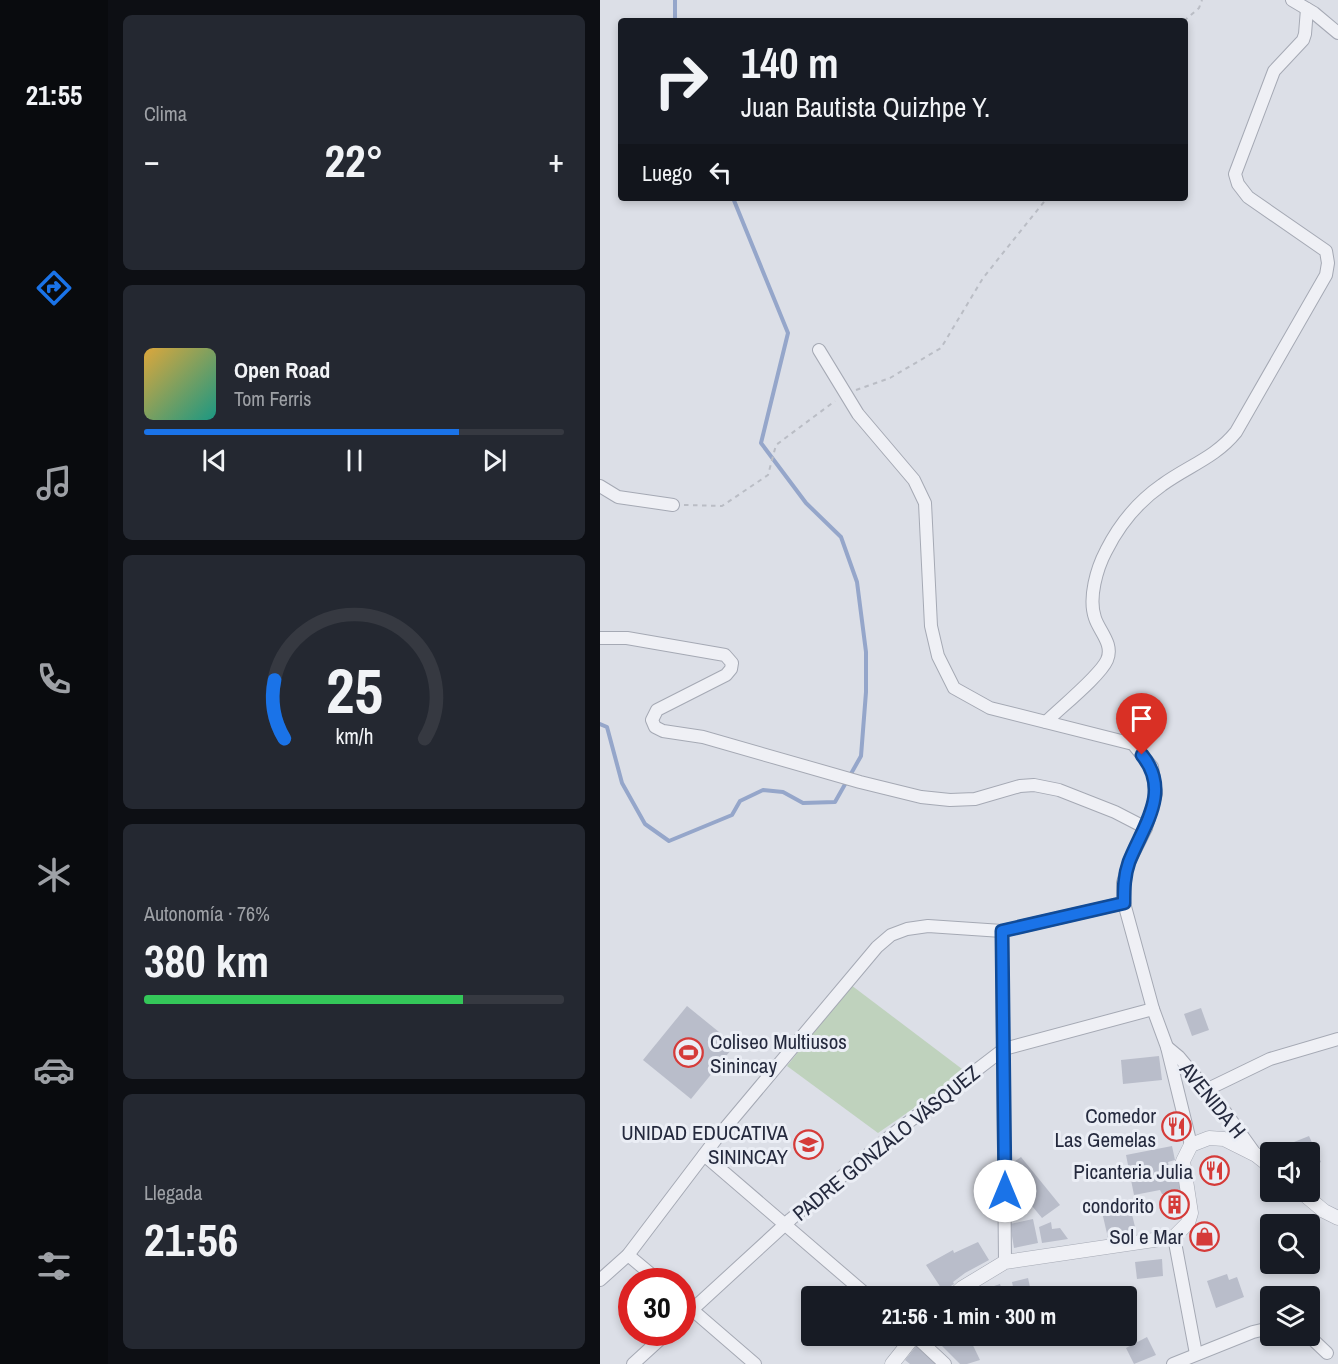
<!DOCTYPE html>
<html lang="es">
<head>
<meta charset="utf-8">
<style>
  :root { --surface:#171b24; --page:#242831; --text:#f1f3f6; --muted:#9ea1a6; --line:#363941; --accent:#1a73e8 }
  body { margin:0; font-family:"Archivo Narrow",sans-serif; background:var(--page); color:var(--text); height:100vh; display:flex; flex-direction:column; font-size:22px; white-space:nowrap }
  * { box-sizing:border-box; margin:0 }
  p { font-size:20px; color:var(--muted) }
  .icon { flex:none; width:33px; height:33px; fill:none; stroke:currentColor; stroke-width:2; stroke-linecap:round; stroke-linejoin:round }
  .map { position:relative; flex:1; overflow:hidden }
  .details { display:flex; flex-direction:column; gap:15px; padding:15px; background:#0d0f14; width:492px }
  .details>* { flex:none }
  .guide { position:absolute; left:18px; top:18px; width:570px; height:183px; border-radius:6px; box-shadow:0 3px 9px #0003; background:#171b24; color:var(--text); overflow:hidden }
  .fabs { position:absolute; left:660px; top:1142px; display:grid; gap:12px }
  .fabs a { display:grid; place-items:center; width:60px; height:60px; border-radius:6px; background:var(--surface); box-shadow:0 3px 9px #0003; font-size:30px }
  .speed { position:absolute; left:18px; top:1268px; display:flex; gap:12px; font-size:30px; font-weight:700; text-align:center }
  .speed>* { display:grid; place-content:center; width:78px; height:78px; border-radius:50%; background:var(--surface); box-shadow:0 3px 9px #0003; line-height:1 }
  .speed .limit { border:9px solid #d22; background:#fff; color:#111 }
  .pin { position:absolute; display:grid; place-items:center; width:51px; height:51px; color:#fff; margin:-62px -26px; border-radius:50% 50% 50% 0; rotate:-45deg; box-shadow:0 0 6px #0007 }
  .pin .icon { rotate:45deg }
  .me { position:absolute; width:66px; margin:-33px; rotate:0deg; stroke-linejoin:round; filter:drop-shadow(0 0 4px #0008) }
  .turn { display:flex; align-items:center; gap:21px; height:126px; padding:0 24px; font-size:27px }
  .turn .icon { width:78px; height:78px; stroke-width:2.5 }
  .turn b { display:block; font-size:42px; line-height:51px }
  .then { display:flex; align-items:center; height:57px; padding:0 24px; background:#0003; gap:12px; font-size:22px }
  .big { font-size:45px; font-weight:700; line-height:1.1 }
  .details .widget { flex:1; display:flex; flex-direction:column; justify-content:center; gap:9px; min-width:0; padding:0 21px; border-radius:9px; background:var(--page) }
  .details .dial { align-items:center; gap:0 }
  .dial svg { height:156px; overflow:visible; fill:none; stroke:var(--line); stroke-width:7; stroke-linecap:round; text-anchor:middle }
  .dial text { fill:var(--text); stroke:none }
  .song { display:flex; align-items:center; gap:18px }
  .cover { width:72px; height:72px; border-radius:9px; background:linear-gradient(135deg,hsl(40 70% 55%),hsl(170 70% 35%)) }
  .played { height:6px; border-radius:3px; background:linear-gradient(90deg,var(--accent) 75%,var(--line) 75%) }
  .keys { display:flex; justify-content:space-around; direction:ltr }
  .heat { display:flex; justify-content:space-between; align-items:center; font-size:33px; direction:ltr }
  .charge { height:9px; border-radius:4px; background:linear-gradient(90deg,#34c759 76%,var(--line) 0) }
  .trip { position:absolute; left:201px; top:1286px; width:336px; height:60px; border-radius:6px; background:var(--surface); box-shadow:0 3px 9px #0003; font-weight:700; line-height:60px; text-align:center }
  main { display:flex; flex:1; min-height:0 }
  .tabs { display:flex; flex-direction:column; width:108px; justify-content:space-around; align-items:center; background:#090b0e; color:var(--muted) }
  .tabs .icon { width:42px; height:42px }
  .tabs .current { color:var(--accent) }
  .tabs b { font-size:27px; color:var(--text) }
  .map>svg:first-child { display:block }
</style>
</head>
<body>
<main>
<nav class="tabs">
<b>21:55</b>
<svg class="icon current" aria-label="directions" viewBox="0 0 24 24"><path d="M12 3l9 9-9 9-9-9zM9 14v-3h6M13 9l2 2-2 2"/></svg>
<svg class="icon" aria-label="music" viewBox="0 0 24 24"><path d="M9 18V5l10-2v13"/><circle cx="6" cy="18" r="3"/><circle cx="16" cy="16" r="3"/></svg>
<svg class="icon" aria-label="phone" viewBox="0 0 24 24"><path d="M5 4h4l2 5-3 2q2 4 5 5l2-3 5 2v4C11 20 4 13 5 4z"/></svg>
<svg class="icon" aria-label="climate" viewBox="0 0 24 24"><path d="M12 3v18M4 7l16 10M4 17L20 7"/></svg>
<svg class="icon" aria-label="car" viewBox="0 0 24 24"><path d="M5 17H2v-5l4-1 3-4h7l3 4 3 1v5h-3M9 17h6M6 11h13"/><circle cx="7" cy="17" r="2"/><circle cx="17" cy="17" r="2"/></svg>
<svg class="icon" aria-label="filters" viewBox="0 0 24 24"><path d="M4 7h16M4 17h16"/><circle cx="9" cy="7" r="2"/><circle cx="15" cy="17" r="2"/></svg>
</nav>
<section class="details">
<div class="widget"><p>Clima</p>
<div class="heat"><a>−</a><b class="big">22°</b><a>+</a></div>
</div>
<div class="widget">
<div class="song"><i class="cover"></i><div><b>Open Road</b><p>Tom Ferris</p></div></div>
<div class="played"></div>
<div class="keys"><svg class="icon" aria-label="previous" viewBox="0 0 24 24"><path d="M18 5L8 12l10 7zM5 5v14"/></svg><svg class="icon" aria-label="pause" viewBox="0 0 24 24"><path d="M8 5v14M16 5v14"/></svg><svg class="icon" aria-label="next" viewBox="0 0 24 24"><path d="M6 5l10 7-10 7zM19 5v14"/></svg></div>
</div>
<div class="widget dial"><svg viewBox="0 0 100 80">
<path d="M14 69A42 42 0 1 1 86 69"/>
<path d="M14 69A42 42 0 0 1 9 39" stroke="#1a73e8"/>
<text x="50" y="56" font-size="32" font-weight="700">25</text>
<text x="50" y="72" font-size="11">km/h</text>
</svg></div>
<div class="widget"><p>Autonomía · 76%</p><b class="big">380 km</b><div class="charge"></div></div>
<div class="widget"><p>Llegada</p><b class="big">21:56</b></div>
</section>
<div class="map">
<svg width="738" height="1364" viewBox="0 0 738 1364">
  <rect width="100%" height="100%" fill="#dcdfe7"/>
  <polygon fill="#bfd2bd" points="251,985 366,1072 278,1133 187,1066"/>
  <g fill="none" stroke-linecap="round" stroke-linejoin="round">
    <g stroke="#95a6ca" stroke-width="4">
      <polyline points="75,21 75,0"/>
      <polyline points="0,724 7,727 22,783 45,824 69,841 132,815 140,801 163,790 183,792 203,803 235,802 261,756 266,692 266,652 257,582 241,537 206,503 161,443 188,333 133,198"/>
    </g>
  </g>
  <g fill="#b9bdca">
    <polygon points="87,1006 135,1045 91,1099 43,1060"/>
    <polygon points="601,1008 609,1030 592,1036 584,1014"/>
    <polygon points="559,1056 562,1080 523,1084 521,1060"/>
    <polygon points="709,1136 721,1162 710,1167 710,1152 692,1152 689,1144"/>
    <polygon points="572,1146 575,1160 568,1162 570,1173 579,1172 582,1210 569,1214 565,1194 562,1194 560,1190 534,1195 526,1155"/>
    <polygon points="421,1157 460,1205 442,1218 423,1195 430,1190 411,1164"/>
    <polygon points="530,1206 536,1231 508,1238 502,1212"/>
    <polygon points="433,1219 438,1243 414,1248 410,1224"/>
    <polygon points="451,1222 452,1229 460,1228 468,1239 442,1243 439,1227"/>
    <polygon points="378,1242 389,1260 365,1273 353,1282 354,1284 343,1291 326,1265 353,1250 354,1253"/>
    <polygon points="562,1259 563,1276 537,1279 535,1262"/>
    <polygon points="627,1274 629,1280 637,1277 644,1297 616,1308 607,1281"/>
    <polygon points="428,1278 432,1296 415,1296 412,1282"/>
    <polygon points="400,1284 404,1296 391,1296 388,1288"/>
    <polygon points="368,1335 380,1360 367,1364 360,1364 342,1346"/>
    <polygon points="406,1335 424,1335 409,1341"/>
    <polygon points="547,1337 556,1355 534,1364 526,1348"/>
    <polygon points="318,1344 338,1361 336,1364 310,1364 305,1360"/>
  </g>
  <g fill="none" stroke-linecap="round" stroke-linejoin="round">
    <defs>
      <g id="minor">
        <polyline points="692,0 714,13 738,33"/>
        <polyline points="219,350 258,414 314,480 325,503 331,626 338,656 354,688 390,708 533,744 552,767 556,794 546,828"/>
        <polyline points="0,486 18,497 73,505"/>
        <polyline points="0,638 27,638 125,655 132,663 131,669 126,675 57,710 52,720 55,727 63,731 103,737 260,782 321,797 350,800 375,799 420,786 434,785 459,790 515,812 546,828 529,862 523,883 524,903 553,1009 567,1047 591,1145"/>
        <path d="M 446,722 C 461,707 500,676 507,660 C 514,644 499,631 495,618 C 488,598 497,568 506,551 C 519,525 539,501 562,485 C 588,466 615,458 636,432 L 726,275 L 728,263 L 726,251 L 648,197 L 638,184 L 635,174 L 674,71 L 703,40 L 705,34 L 707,9"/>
        <polyline points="402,931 405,1262"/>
        <polyline points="567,1047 579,1057 626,1113 656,1155"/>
        <polyline points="606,1090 670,1059 738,1039"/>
        <polyline points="104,1155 268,1296"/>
        <polyline points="574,1237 596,1354"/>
        <polyline points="28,1255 59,1281"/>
        <polyline points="0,1280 28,1255 116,1139 277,947 291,935 307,929 328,926 402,931 524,903"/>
        <polyline points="82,1301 155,1364"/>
        <polyline points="82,1319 191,1219 289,1137 404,1049 553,1009"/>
        <polyline points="314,1335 345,1364"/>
        <polyline points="708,1335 727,1353"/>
        <polyline points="33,1364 68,1332"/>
        <polyline points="573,1364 653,1332 670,1328"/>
      </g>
      <g id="tertiary">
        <polyline points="700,1191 724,1211 738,1218"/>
        <polyline points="353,1296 362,1288 405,1262 574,1237 588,1223 591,1213 583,1161 591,1145 609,1138 624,1139 656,1155 670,1166"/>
        <polyline points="292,1364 315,1335"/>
      </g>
    </defs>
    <use href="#minor" stroke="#a5a9b4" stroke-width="14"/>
    <use href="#tertiary" stroke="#a5a9b4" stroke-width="15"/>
    <g stroke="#babdc5" stroke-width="2" stroke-dasharray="4.5 4.5" stroke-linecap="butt">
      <polyline points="584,21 599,8 602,0"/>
      <polyline points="256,390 290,378 341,348 383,278 447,198"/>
      <polyline points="84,505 122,506 168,475 176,445 235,401"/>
    </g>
    <use href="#minor" stroke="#eff0f5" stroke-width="12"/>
    <use href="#tertiary" stroke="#eff0f5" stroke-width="14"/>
  </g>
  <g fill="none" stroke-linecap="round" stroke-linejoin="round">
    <defs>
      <path id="route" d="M 405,1191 L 402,931 L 524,903 C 524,889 524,876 529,862 C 543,826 572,792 542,755"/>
    </defs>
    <use href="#route" stroke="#114b97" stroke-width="15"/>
    <use href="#route" stroke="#1a73e8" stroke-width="10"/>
  </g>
  <defs>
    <symbol id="stadium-ring" viewBox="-11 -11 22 22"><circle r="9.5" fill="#ebeef5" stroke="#d53b39" stroke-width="1.5"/><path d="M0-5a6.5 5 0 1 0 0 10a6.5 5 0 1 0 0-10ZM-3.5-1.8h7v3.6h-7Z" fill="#d53b39"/></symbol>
    <symbol id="restaurant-ring" viewBox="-11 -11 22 22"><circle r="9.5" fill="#ebeef5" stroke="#d53b39" stroke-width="1.5"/><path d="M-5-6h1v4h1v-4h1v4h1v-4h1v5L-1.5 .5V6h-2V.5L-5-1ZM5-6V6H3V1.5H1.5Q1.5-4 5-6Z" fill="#d53b39"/></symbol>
    <symbol id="school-ring" viewBox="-11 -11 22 22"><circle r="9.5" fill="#ebeef5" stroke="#d53b39" stroke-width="1.5"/><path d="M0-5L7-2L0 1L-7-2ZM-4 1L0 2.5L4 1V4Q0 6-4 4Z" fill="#d53b39"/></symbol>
    <symbol id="building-ring" viewBox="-11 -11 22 22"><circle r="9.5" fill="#ebeef5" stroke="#d53b39" stroke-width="1.5"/><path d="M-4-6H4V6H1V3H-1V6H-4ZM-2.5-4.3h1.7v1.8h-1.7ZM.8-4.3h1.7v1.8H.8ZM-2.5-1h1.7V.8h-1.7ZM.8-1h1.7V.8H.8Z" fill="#d53b39"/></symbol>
    <symbol id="shop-ring" viewBox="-11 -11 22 22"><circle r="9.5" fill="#ebeef5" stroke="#d53b39" stroke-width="1.5"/><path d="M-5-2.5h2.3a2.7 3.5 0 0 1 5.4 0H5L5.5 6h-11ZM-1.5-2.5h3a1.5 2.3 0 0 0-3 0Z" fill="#d53b39"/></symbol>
  </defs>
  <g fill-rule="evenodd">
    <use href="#stadium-ring" x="72" y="1036" width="33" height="33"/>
    <use href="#restaurant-ring" x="560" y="1110" width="33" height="33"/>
    <use href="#school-ring" x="192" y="1128" width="33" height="33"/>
    <use href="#restaurant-ring" x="598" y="1154" width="33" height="33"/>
    <use href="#building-ring" x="558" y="1188" width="33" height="33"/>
    <use href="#shop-ring" x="588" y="1220" width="33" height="33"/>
  </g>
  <g text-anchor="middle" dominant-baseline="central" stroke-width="6" stroke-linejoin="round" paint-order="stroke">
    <g font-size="21" fill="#252a3e" stroke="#ebeef5" text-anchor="end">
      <text x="110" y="1041" text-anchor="start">Coliseo Multiusos<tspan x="110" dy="24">Sinincay</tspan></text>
      <text x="556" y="1115">Comedor<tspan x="556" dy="24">Las Gemelas</tspan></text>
      <text x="188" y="1132">UNIDAD EDUCATIVA<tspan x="188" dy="24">SININCAY</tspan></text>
      <text x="593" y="1171">Picanteria Julia</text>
      <text x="554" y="1205">condorito</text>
      <text x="583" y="1236">Sol e Mar</text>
    </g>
    <g font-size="21" fill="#252a3e" stroke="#ebeef5">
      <text transform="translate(613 1100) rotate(51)">AVENIDA H</text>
      <text transform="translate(286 1143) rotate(-39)">PADRE GONZALO VÁSQUEZ</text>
    </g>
  </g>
</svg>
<div class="fabs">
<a><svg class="icon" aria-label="sound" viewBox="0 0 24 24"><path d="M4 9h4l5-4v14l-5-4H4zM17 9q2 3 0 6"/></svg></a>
<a><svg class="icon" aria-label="search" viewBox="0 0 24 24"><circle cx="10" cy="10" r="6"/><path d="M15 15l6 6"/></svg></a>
<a><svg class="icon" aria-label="layers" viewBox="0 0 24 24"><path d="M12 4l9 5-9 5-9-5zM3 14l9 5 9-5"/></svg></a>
</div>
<div class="speed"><div class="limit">30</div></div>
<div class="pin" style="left:542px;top:755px;background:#d93025"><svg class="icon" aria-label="arrive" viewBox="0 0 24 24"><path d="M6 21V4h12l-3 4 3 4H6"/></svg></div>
<svg class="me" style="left:405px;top:1191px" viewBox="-20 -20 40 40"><circle r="19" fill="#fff"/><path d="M0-13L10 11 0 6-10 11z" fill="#1a73e8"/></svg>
<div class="trip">21:56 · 1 min · 300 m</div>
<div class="guide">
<div class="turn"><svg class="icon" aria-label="right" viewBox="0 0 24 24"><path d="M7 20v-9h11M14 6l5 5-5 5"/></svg><div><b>140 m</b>Juan Bautista Quizhpe Y.</div></div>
<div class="then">Luego<svg class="icon" aria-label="left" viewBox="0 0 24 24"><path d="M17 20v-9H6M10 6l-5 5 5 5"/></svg></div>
</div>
</div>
</main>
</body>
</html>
